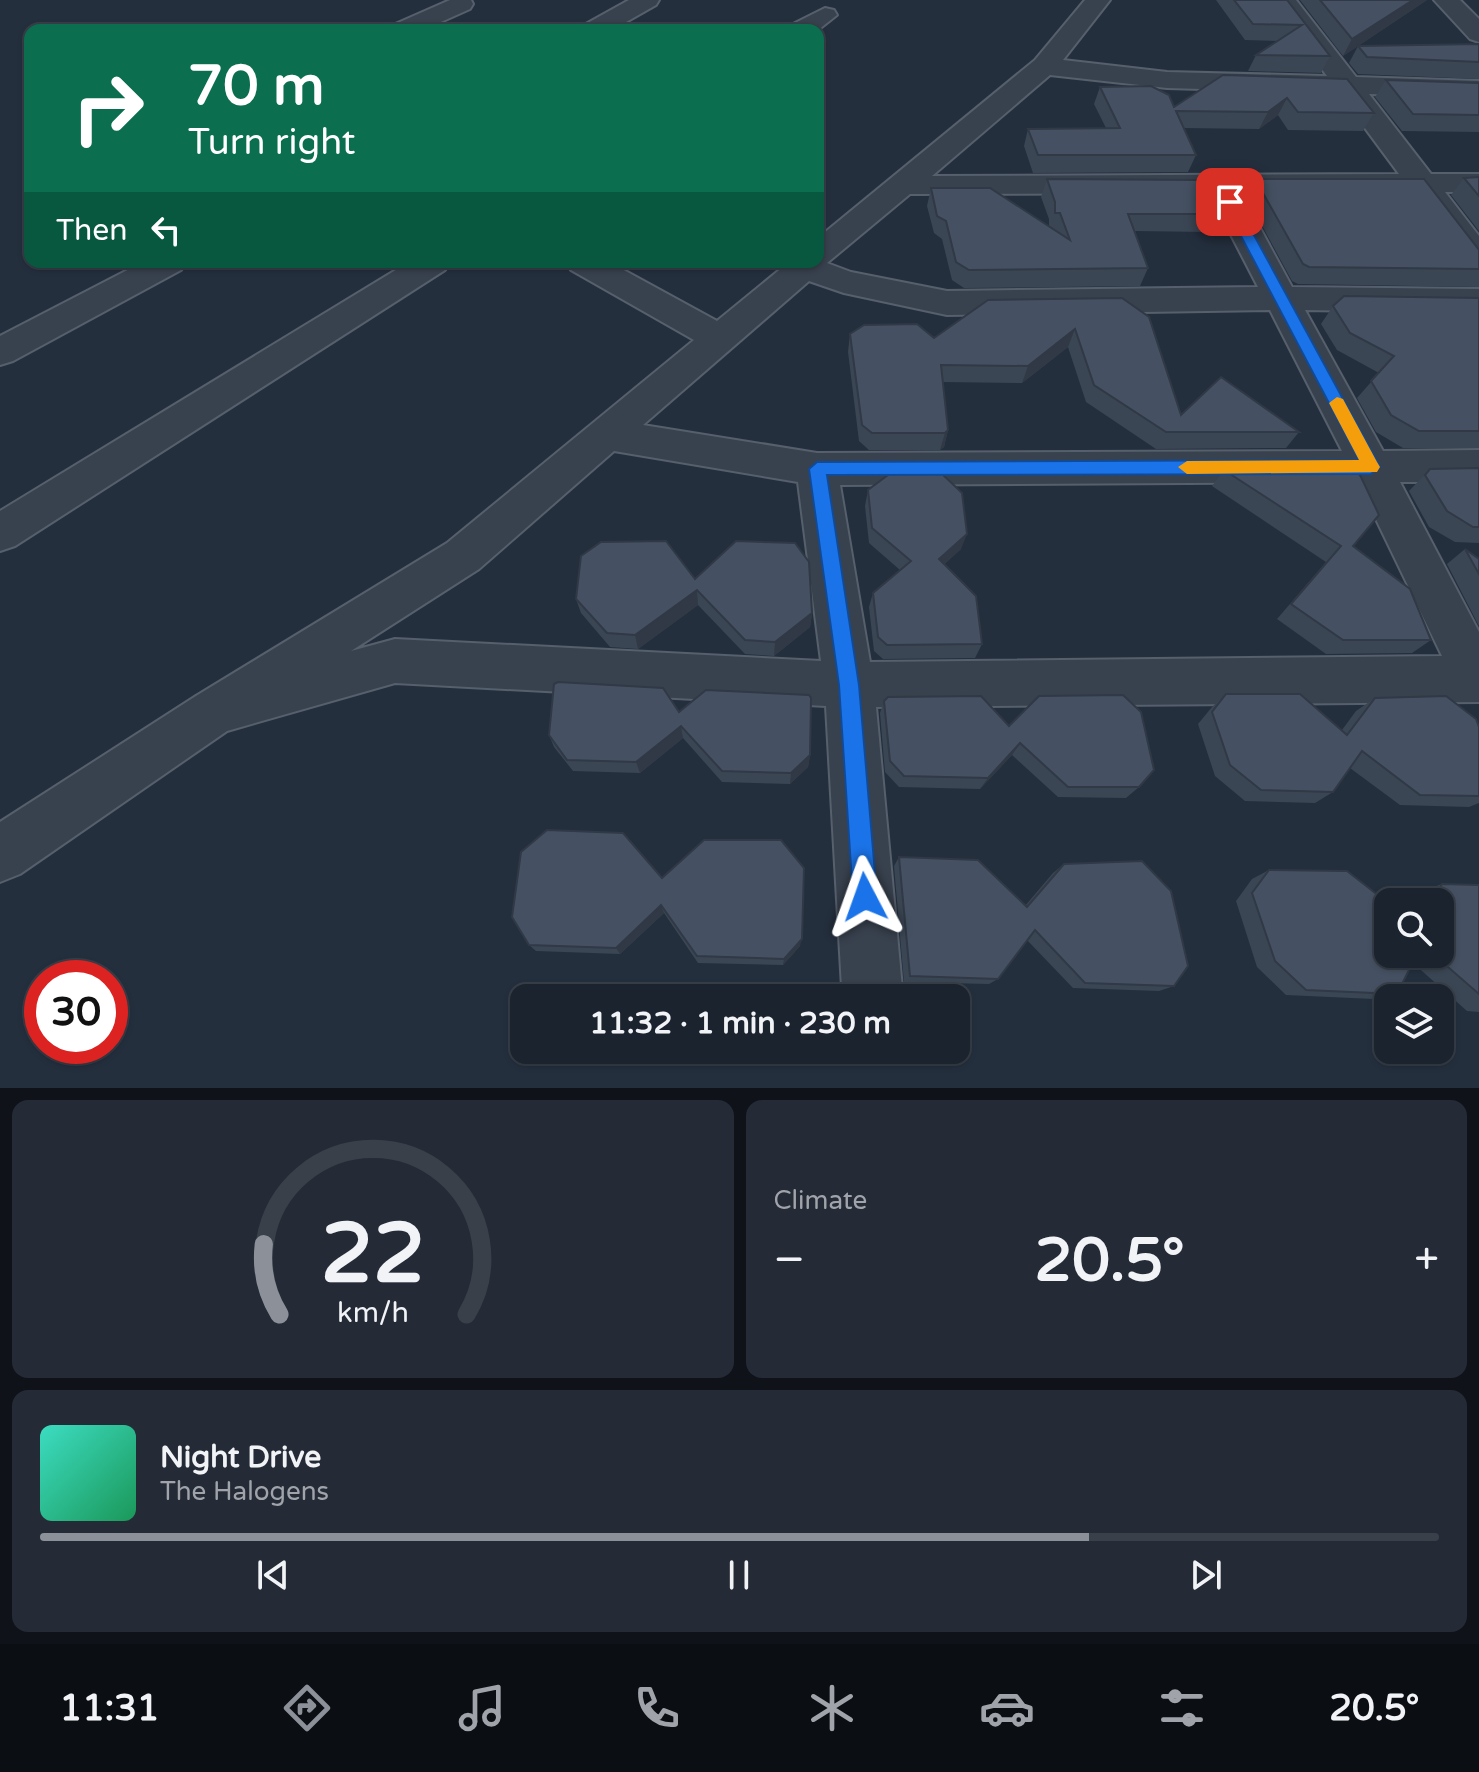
<!DOCTYPE html>
<html lang="en">
<head>
<meta charset="utf-8">
<style>
  :root { --surface:#1b232e; --page:#242b36; --text:#f1f3f6; --muted:#a0a4aa; --line:#39404a; --accent:#8c9099 }
  body { margin:0; font-family:"Varela Round",sans-serif; background:var(--page); color:var(--text); height:100vh; display:flex; flex-direction:column; font-size:30px; white-space:nowrap }
  * { box-sizing:border-box; margin:0 }
  p { font-size:26px; color:var(--muted) }
  .icon { flex:none; width:44px; height:44px; fill:none; stroke:currentColor; stroke-width:2; stroke-linecap:round; stroke-linejoin:round }
  .map { position:relative; height:1088px; overflow:hidden }
  .drawer { display:flex; flex-direction:column; gap:12px; padding:12px; background:#0f1319; flex:1 }
  .drawer>* { flex:none }
  .guide { position:absolute; left:24px; top:24px; width:800px; height:244px; border-radius:16px; box-shadow:0 2px 6px #0004,0 0 0 2px var(--line); background:#0b6e4f; color:#fff; overflow:hidden }
  .tools { position:absolute; left:1374px; top:888px; display:grid; gap:16px }
  .tools a { display:grid; place-items:center; width:80px; height:80px; border-radius:16px; background:var(--surface); box-shadow:0 2px 6px #0004,0 0 0 2px var(--line); font-size:40px }
  .speed { position:absolute; left:24px; top:960px; display:flex; gap:16px; font-size:40px; font-weight:700; text-align:center }
  .speed>* { display:grid; place-content:center; width:104px; height:104px; border-radius:50%; background:var(--surface); box-shadow:0 2px 6px #0004,0 0 0 2px var(--line); line-height:1 }
  .speed .limit { border:12px solid #d22; background:#fff; color:#111 }
  .pin { position:absolute; display:grid; place-items:center; width:68px; height:68px; color:#fff; margin:-34px; border-radius:16px; box-shadow:0 4px 12px #0006 }
  .me { position:absolute; width:88px; margin:-44px; rotate:356deg; stroke-linejoin:round; filter:drop-shadow(0 0 6px #0008) }
  .turn { display:flex; align-items:center; gap:28px; height:168px; padding:0 32px; font-size:36px }
  .turn .icon { width:104px; height:104px; stroke-width:2.5 }
  .turn b { display:block; font-size:56px; line-height:68px }
  .then { display:flex; align-items:center; height:76px; padding:0 32px; background:#0003; gap:16px; font-size:30px }
  .big { font-size:60px; font-weight:700; line-height:1.1 }
  .drawer .card { flex:1; display:flex; flex-direction:column; justify-content:center; gap:12px; min-width:0; padding:0 28px; border-radius:16px; background:var(--page) }
  .drawer .dial { align-items:center; gap:0 }
  .dial svg { height:208px; overflow:visible; fill:none; stroke:var(--line); stroke-width:7; stroke-linecap:round; text-anchor:middle }
  .dial text { fill:var(--text); stroke:none }
  .song { display:flex; align-items:center; gap:24px }
  .cover { width:96px; height:96px; border-radius:12px; background:linear-gradient(135deg,hsl(170 70% 55%),hsl(150 70% 35%)) }
  .played { height:8px; border-radius:4px; background:linear-gradient(90deg,var(--accent) 75%,var(--line) 75%) }
  .keys { display:flex; justify-content:space-around; direction:ltr }
  .heat { display:flex; justify-content:space-between; align-items:center; font-size:44px; direction:ltr }
  .drawer .tiles { flex:1; display:grid; gap:12px; grid-template-columns:1fr 1fr }
  .card:last-child { grid-column:span 2 }
  .trip { position:absolute; left:510px; top:984px; width:460px; height:80px; border-radius:16px; background:var(--surface); box-shadow:0 2px 6px #0004,0 0 0 2px var(--line); font-weight:700; line-height:80px; text-align:center }
  .menu { display:flex; height:128px; justify-content:space-around; align-items:center; background:#0b0e12; color:var(--muted) }
  .menu .icon { width:56px; height:56px }
  .menu .current { color:var(--accent) }
  .menu b { font-size:36px; color:var(--text) }
  .map>svg:first-child { display:block }
</style>
</head>
<body>
<div class="map">
<svg width="1479" height="1088" viewBox="0 0 1479 1088">
  <rect width="100%" height="100%" fill="#242f3e"/>
  <g fill="none" stroke-linecap="round" stroke-linejoin="round">
    <defs>
      <g id="street">
        <polygon points="450,0 471,0 473,4 470,9 423,30 389,30 393,25"/>
        <polygon points="629,0 659,0 656,5 612,30 580,30 584,25"/>
        <path d="M 1085,0 L 1110,0 L 1063,60 L 1167,72 L 1327,76 L 1271,0 L 1296,0 L 1356,77 L 1479,81 L 1479,97 L 1369,94 L 1431,174 L 1479,174 L 1479,192 L 1445,192 L 1479,236 L 1479,270 L 1467,266 L 1413,193 L 1233,193 L 1241,195 L 1246,202 L 1292,287 L 1479,289 L 1479,313 L 1305,310 L 1383,451 L 1479,450 L 1479,482 L 1400,482 L 1479,632 L 1479,702 L 876,707 L 902,988 L 898,998 L 846,998 L 842,988 L 826,706 L 395,683 L 227,731 L 20,874 L 0,882 L 0,822 L 196,696 L 447,543 L 694,340 L 571,270 L 566,262 L 609,262 L 717,321 L 789,262 L 818,262 L 818,238 L 1035,60 ZM 1050,75 L 1167,88 L 1339,93 L 1399,174 L 932,176 ZM 1227,193 L 1219,195 L 1214,202 L 1258,287 L 947,291 L 851,272 L 827,263 L 910,194 ZM 809,281 L 844,293 L 947,315 L 1270,310 L 1342,451 L 817,453 L 643,425 ZM 614,451 L 798,482 L 821,661 L 395,639 L 351,651 L 479,569 ZM 1358,482 L 1442,656 L 870,662 L 840,485 Z"/>
        <polygon points="1434,0 1460,0 1479,19 1479,42 1470,39"/>
        <polygon points="825,8 834,10 837,15 818,30 787,30 791,25"/>
        <polygon points="143,262 186,262 181,270 13,361 0,365 0,336"/>
        <polygon points="409,262 450,262 445,270 15,546 0,551 0,511"/>
      </g>
    </defs>
    <use href="#street" stroke="#565f6c" stroke-width="4"/>
    <use href="#street" fill="#38414e" fill-rule="evenodd"/>
  </g>
  <g fill="#3b4654">
    <polygon points="1216,0 1287,0 1330,56 1321,73 1248,71 1256,55 1278,41 1245,40"/>
    <polygon points="1300,0 1427,0 1343,56"/>
    <polygon points="1479,44 1479,79 1358,74 1349,63 1358,46"/>
    <polygon points="1223,75 1374,113 1363,131 1288,130 1278,115 1259,129 1184,128 1196,155 1188,172 1033,173 1024,146 1028,129 1106,128 1094,104 1100,87 1174,107"/>
    <polygon points="1386,80 1479,83 1479,132 1402,131 1375,97"/>
    <polygon points="1479,177 1479,231 1451,195 1464,178"/>
    <polygon points="1047,179 1216,214 1207,232 1135,231 1148,268 1140,286 964,288 952,280 942,239 934,233 927,206 931,188 1049,227 1049,219 1041,197"/>
    <polygon points="1255,179 1479,250 1479,287 1298,284 1292,281 1246,196"/>
    <polygon points="1122,298 1181,415 1299,432 1286,448 1156,449 1086,402 1068,347 1022,383 943,382 948,430 944,447 940,450 869,450 859,441 848,352 850,334 934,338"/>
    <polygon points="1479,298 1479,448 1403,448 1376,432 1357,398 1379,373 1337,350 1321,324 1333,306"/>
    <polygon points="1479,468 1479,543 1455,542 1429,527 1409,491 1430,469"/>
    <polygon points="1224,470 1353,546 1431,640 1412,653 1326,654 1277,619 1326,562 1212,486"/>
    <polygon points="868,490 961,549 944,564 982,644 975,658 883,659 874,651 869,607 873,593 900,570 869,543 865,506"/>
    <polygon points="1465,549 1479,559 1479,626 1447,564"/>
    <polygon points="695,579 812,613 810,627 774,656 745,654 698,605 638,649 610,647 581,613 576,599"/>
    <polygon points="1226,694 1342,730 1356,711 1375,698 1479,727 1479,803 1469,807 1400,805 1350,768 1333,792 1315,803 1245,801 1215,776 1198,724 1212,707"/>
    <polygon points="884,701 1009,726 1139,787 1126,798 1058,797 1012,755 980,789 899,787 885,772 880,713"/>
    <polygon points="679,712 810,755 808,767 790,784 722,782 683,738 640,773 573,771 554,747 549,735"/>
    <polygon points="899,857 1025,906 1053,873 1064,864 1174,986 1159,991 1073,988 1027,940 998,979 989,984 904,982 894,866"/>
    <polygon points="1269,870 1388,954 1440,954 1440,902 1413,902 1419,892 1442,884 1479,885 1479,1012 1467,1011 1413,963 1397,994 1374,999 1286,995 1257,967 1236,901 1252,879"/>
    <polygon points="662,878 800,946 783,965 698,963 664,913 620,954 536,951 529,945"/>
  </g>
  <g fill="#303945">
    <polygon points="1413,0 1427,0 1343,56 1352,39"/>
    <polygon points="1287,98 1278,115 1259,129 1268,112"/>
    <polygon points="1075,329 1068,347 1022,383 1028,366"/>
    <polygon points="948,430 944,447 940,450 945,433"/>
    <polygon points="967,534 961,549 934,574 939,559"/>
    <polygon points="697,590 698,605 638,649 635,635"/>
    <polygon points="812,613 810,627 774,656 775,642"/>
    <polygon points="681,726 683,738 640,773 636,762"/>
    <polygon points="1020,743 1012,755 980,789 988,778"/>
    <polygon points="810,755 808,767 790,784 791,773"/>
    <polygon points="661,905 664,913 620,954 616,948"/>
    <polygon points="802,939 800,946 783,965 784,959"/>
  </g>
  <g fill="#455162" stroke="#303945" stroke-width="2">
    <polygon points="1234,0 1287,0 1330,56 1256,55 1302,25 1253,24"/>
    <polygon points="1320,0 1413,0 1352,39"/>
    <polygon points="1479,44 1479,62 1367,57 1358,46"/>
    <polygon points="1223,75 1347,79 1374,113 1298,112 1287,98 1268,112 1176,111 1196,155 1038,155 1028,129 1120,128 1100,87 1151,86 1169,95 1174,107"/>
    <polygon points="1386,80 1479,83 1479,115 1413,114"/>
    <polygon points="1479,177 1479,196 1464,178"/>
    <polygon points="1047,179 1200,180 1216,214 1128,214 1148,268 969,270 956,262 946,221 937,216 931,188 990,188 1070,240 1060,213 1055,213 1055,202"/>
    <polygon points="1255,179 1424,179 1479,250 1479,269 1309,267 1303,264"/>
    <polygon points="1344,296 1479,298 1479,431 1419,431 1391,415 1371,381 1394,356 1350,333 1333,306"/>
    <polygon points="1122,298 1149,317 1181,415 1221,377 1299,432 1166,432 1094,385 1075,329 1028,366 941,365 948,430 945,433 872,433 862,425 850,334 864,325 917,324 934,338 988,300"/>
    <polygon points="1479,468 1479,527 1473,527 1447,511 1425,475 1430,469"/>
    <polygon points="1351,469 1360,475 1379,515 1353,546 1410,589 1431,640 1343,640 1291,604 1341,546 1224,470"/>
    <polygon points="939,471 962,493 967,534 939,559 976,596 982,644 887,645 878,637 873,593 911,561 872,528 868,490 892,472"/>
    <polygon points="666,541 695,579 736,541 795,543 809,562 812,613 775,642 745,640 697,590 635,635 607,633 576,599 581,556 601,542"/>
    <polygon points="1465,549 1479,559 1479,574"/>
    <polygon points="558,682 663,688 679,712 706,690 809,695 811,698 810,755 791,773 722,771 681,726 636,762 567,760 549,735 554,684"/>
    <polygon points="1226,694 1300,694 1347,735 1375,698 1446,696 1476,719 1479,727 1479,796 1420,795 1362,751 1333,792 1261,790 1230,765 1212,712"/>
    <polygon points="1123,695 1141,712 1154,770 1139,787 1068,787 1020,743 988,778 904,776 890,761 884,701 888,697 981,696 1009,726 1039,696"/>
    <polygon points="547,830 623,833 662,878 704,840 781,840 804,868 802,939 784,959 697,956 661,905 616,948 529,945 512,917 521,852"/>
    <polygon points="899,857 978,860 1027,907 1064,864 1142,861 1171,891 1188,966 1174,986 1085,983 1035,930 998,979 910,976"/>
    <polygon points="1269,870 1347,871 1388,903 1388,954 1417,954 1397,994 1306,990 1275,961 1252,893"/>
    <polygon points="1442,884 1479,885 1479,994 1433,954 1440,954 1440,902 1431,902"/>
  </g>
  <polygon fill="#1a73e8" stroke="#114b97" stroke-width="2" points="1230,198 1236,202 1380,467 1371,474 827,475 859,685 877,897 873,905 865,909 857,905 853,897 839,685 809,469 817,462 1359,460 1223,202"/>
  <polygon fill="#f59e0b" points="1337,397 1343,399 1377,462 1380,467 1377,472 1187,474 1178,467 1187,461 1359,460 1329,403"/>
</svg>
<div class="tools">
<a><svg class="icon" aria-label="search" viewBox="0 0 24 24"><circle cx="10" cy="10" r="6"/><path d="M15 15l6 6"/></svg></a>
<a><svg class="icon" aria-label="layers" viewBox="0 0 24 24"><path d="M12 4l9 5-9 5-9-5zM3 14l9 5 9-5"/></svg></a>
</div>
<div class="speed"><div class="limit">30</div></div>
<div class="pin" style="left:1230px;top:202px;background:#d93025"><svg class="icon" aria-label="arrive" viewBox="0 0 24 24"><path d="M6 21V4h12l-3 4 3 4H6"/></svg></div>
<svg class="me" style="left:865px;top:897px" viewBox="-20 -20 40 40"><path d="M0-17L14 15 0 8-14 15z" fill="#1a73e8" stroke="#fff" stroke-width="4"/></svg>
<div class="trip">11:32 · 1 min · 230 m</div>
<div class="guide">
<div class="turn"><svg class="icon" aria-label="right" viewBox="0 0 24 24"><path d="M7 20v-9h11M14 6l5 5-5 5"/></svg><div><b>70 m</b>Turn right</div></div>
<div class="then">Then<svg class="icon" aria-label="left" viewBox="0 0 24 24"><path d="M17 20v-9H6M10 6l-5 5 5 5"/></svg></div>
</div>
</div>
<section class="drawer">
<div class="tiles">
<div class="card dial"><svg viewBox="0 0 100 80">
<path d="M14 69A42 42 0 1 1 86 69"/>
<path d="M14 69A42 42 0 0 1 8 42" stroke="#8c9099"/>
<text x="50" y="56" font-size="32" font-weight="700">22</text>
<text x="50" y="72" font-size="11">km/h</text>
</svg></div>
<div class="card"><p>Climate</p>
<div class="heat"><a>−</a><b class="big">20.5°</b><a>+</a></div>
</div>
<div class="card">
<div class="song"><i class="cover"></i><div><b>Night Drive</b><p>The Halogens</p></div></div>
<div class="played"></div>
<div class="keys"><svg class="icon" aria-label="previous" viewBox="0 0 24 24"><path d="M18 5L8 12l10 7zM5 5v14"/></svg><svg class="icon" aria-label="pause" viewBox="0 0 24 24"><path d="M8 5v14M16 5v14"/></svg><svg class="icon" aria-label="next" viewBox="0 0 24 24"><path d="M6 5l10 7-10 7zM19 5v14"/></svg></div>
</div>
</div>
</section>
<nav class="menu">
<b>11:31</b>
<svg class="icon current" aria-label="directions" viewBox="0 0 24 24"><path d="M12 3l9 9-9 9-9-9zM9 14v-3h6M13 9l2 2-2 2"/></svg>
<svg class="icon" aria-label="music" viewBox="0 0 24 24"><path d="M9 18V5l10-2v13"/><circle cx="6" cy="18" r="3"/><circle cx="16" cy="16" r="3"/></svg>
<svg class="icon" aria-label="phone" viewBox="0 0 24 24"><path d="M5 4h4l2 5-3 2q2 4 5 5l2-3 5 2v4C11 20 4 13 5 4z"/></svg>
<svg class="icon" aria-label="climate" viewBox="0 0 24 24"><path d="M12 3v18M4 7l16 10M4 17L20 7"/></svg>
<svg class="icon" aria-label="car" viewBox="0 0 24 24"><path d="M5 17H2v-5l4-1 3-4h7l3 4 3 1v5h-3M9 17h6M6 11h13"/><circle cx="7" cy="17" r="2"/><circle cx="17" cy="17" r="2"/></svg>
<svg class="icon" aria-label="filters" viewBox="0 0 24 24"><path d="M4 7h16M4 17h16"/><circle cx="9" cy="7" r="2"/><circle cx="15" cy="17" r="2"/></svg>
<b>20.5°</b>
</nav>
</body>
</html>
